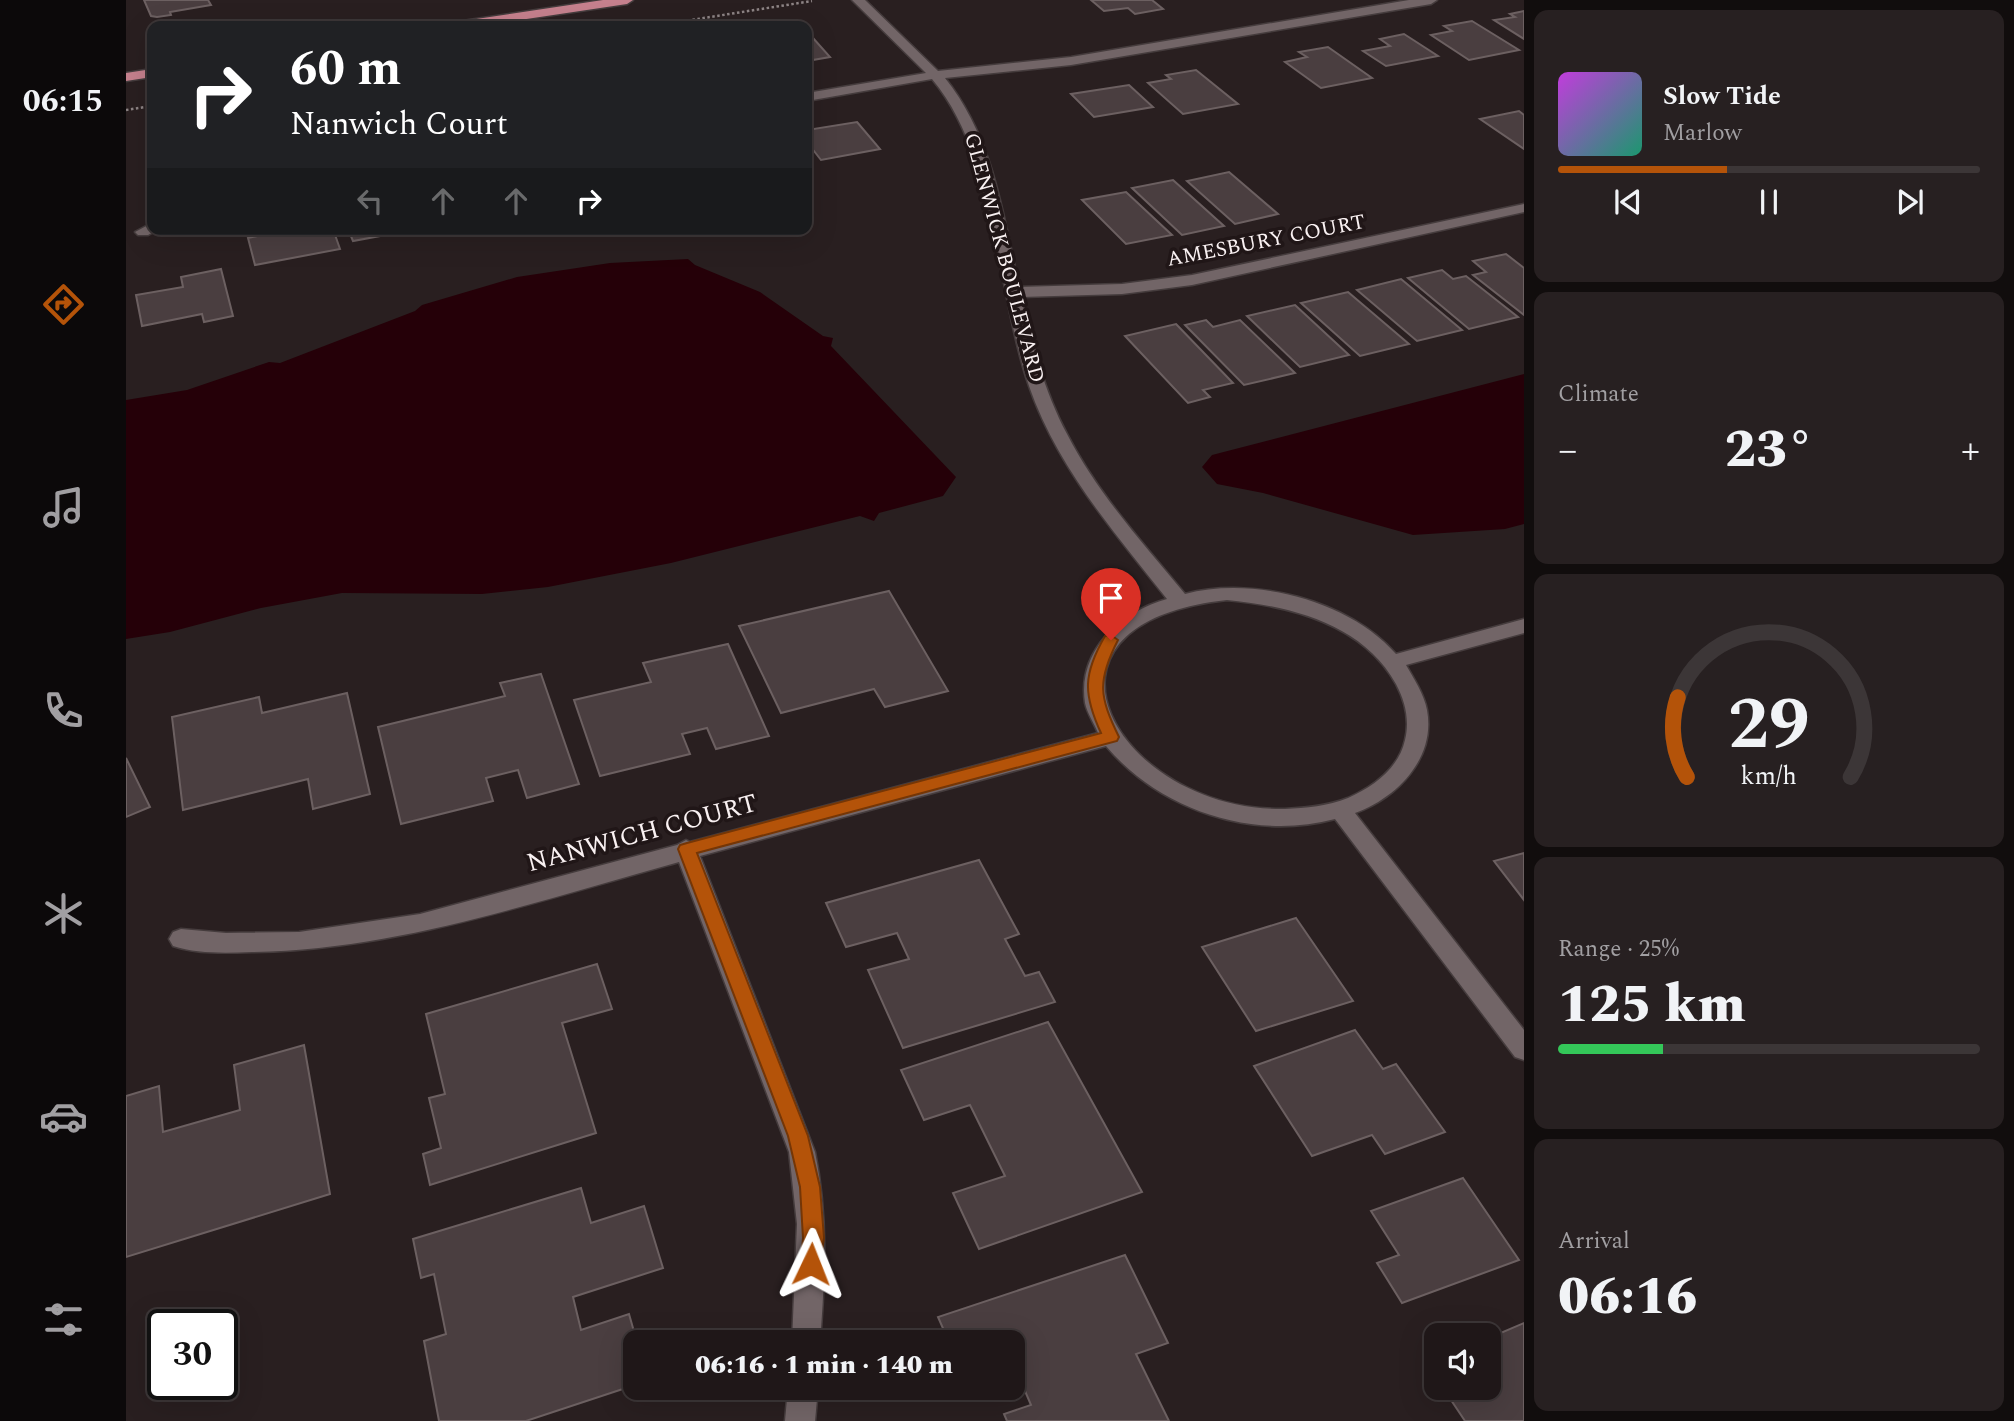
<!DOCTYPE html>
<html lang="en">
<head>
<meta charset="utf-8">
<style>
  :root { --surface:#1f1718; --page:#272021; --text:#f1f3f6; --muted:#a19fa2; --line:#3c3637; --accent:#b45309 }
  body { margin:0; font-family:Spectral,serif; background:var(--page); color:var(--text); height:100vh; display:flex; flex-direction:column; font-size:26px; white-space:nowrap }
  * { box-sizing:border-box; margin:0 }
  p { font-size:23px; color:var(--muted) }
  .icon { flex:none; width:38px; height:38px; fill:none; stroke:currentColor; stroke-width:2; stroke-linecap:round; stroke-linejoin:round }
  .map { position:relative; flex:1; overflow:hidden }
  .drawer { display:flex; flex-direction:column; gap:10px; padding:10px; background:#110d0d; width:490px }
  .drawer>* { flex:none }
  .hud { position:absolute; left:21px; top:21px; width:665px; height:214px; border-radius:14px; box-shadow:0 7px 28px #0002,0 0 0 2px var(--line); background:#202124; color:#fff; overflow:hidden }
  .buttons { position:absolute; left:1298px; top:1323px; display:grid; gap:14px }
  .buttons a { display:grid; place-items:center; width:77px; height:77px; border-radius:14px; background:var(--surface); box-shadow:0 7px 28px #0002,0 0 0 2px var(--line); font-size:35px }
  .speed { position:absolute; left:21px; top:1309px; display:flex; gap:14px; font-size:35px; font-weight:700; text-align:center }
  .speed>* { display:grid; place-content:center; width:91px; height:91px; border-radius:50%; background:var(--surface); box-shadow:0 7px 28px #0002,0 0 0 2px var(--line); line-height:1 }
  .speed .limit { border:4px solid #111; border-radius:10px; background:#fff; color:#111 }
  .pin { position:absolute; display:grid; place-items:center; width:60px; height:60px; color:#fff; margin:-72px -30px; border-radius:50% 50% 50% 0; rotate:-45deg; box-shadow:0 0 7px #0007 }
  .pin .icon { rotate:45deg }
  .me { position:absolute; width:77px; margin:-38px; rotate:2deg; stroke-linejoin:round; filter:drop-shadow(0 0 5px #0008) }
  .turn { display:flex; align-items:center; gap:24px; height:147px; padding:0 28px; font-size:32px }
  .turn .icon { width:91px; height:91px; stroke-width:2.5 }
  .turn b { display:block; font-size:49px; line-height:60px }
  .lanes { display:flex; align-items:center; height:66px; padding:0 28px; background:#0003; justify-content:center; gap:35px; direction:ltr }
  .lanes .off { opacity:.35 }
  .big { font-size:52px; font-weight:800; line-height:1.1 }
  .drawer .card { flex:1; display:flex; flex-direction:column; justify-content:center; gap:10px; min-width:0; padding:0 24px; border-radius:14px; background:var(--page) }
  .drawer .dial { align-items:center; gap:0 }
  .dial svg { height:182px; overflow:visible; fill:none; stroke:var(--line); stroke-width:7; stroke-linecap:round; text-anchor:middle }
  .dial text { fill:var(--text); stroke:none }
  .song { display:flex; align-items:center; gap:21px }
  .cover { width:84px; height:84px; border-radius:10px; background:linear-gradient(135deg,hsl(290 70% 55%),hsl(160 70% 35%)) }
  .played { height:7px; border-radius:4px; background:linear-gradient(90deg,var(--accent) 40%,var(--line) 40%) }
  .keys { display:flex; justify-content:space-around; direction:ltr }
  .heat { display:flex; justify-content:space-between; align-items:center; font-size:38px; direction:ltr }
  .charge { height:10px; border-radius:5px; background:linear-gradient(90deg,#34c759 25%,var(--line) 0) }
  .trip { position:absolute; left:497px; top:1330px; width:402px; height:70px; border-radius:14px; background:var(--surface); box-shadow:0 7px 28px #0002,0 0 0 2px var(--line); font-weight:800; line-height:70px; text-align:center }
  main { display:flex; flex:1; min-height:0 }
  .menu { display:flex; flex-direction:column; width:126px; justify-content:space-around; align-items:center; background:#0c090a; color:var(--muted) }
  .menu .icon { width:49px; height:49px }
  .menu .selected { color:var(--accent) }
  .menu b { font-size:32px; color:var(--text) }
  .map>svg:first-child { display:block }
</style>
</head>
<body>
<main>
<nav class="menu">
<b>06:15</b>
<svg class="icon selected" aria-label="directions" viewBox="0 0 24 24"><path d="M12 3l9 9-9 9-9-9zM9 14v-3h6M13 9l2 2-2 2"/></svg>
<svg class="icon" aria-label="music" viewBox="0 0 24 24"><path d="M9 18V5l10-2v13"/><circle cx="6" cy="18" r="3"/><circle cx="16" cy="16" r="3"/></svg>
<svg class="icon" aria-label="phone" viewBox="0 0 24 24"><path d="M5 4h4l2 5-3 2q2 4 5 5l2-3 5 2v4C11 20 4 13 5 4z"/></svg>
<svg class="icon" aria-label="climate" viewBox="0 0 24 24"><path d="M12 3v18M4 7l16 10M4 17L20 7"/></svg>
<svg class="icon" aria-label="car" viewBox="0 0 24 24"><path d="M5 17H2v-5l4-1 3-4h7l3 4 3 1v5h-3M9 17h6M6 11h13"/><circle cx="7" cy="17" r="2"/><circle cx="17" cy="17" r="2"/></svg>
<svg class="icon" aria-label="filters" viewBox="0 0 24 24"><path d="M4 7h16M4 17h16"/><circle cx="9" cy="7" r="2"/><circle cx="15" cy="17" r="2"/></svg>
</nav>
<div class="map">
<svg width="1398" height="1421" viewBox="0 0 1398 1421">
  <rect width="100%" height="100%" fill="#291f20"/>
  <g fill="#250008">
    <polygon points="562,259 569,265 634,292 697,336 707,338 705,346 830,477 817,496 753,513 748,521 734,516 545,563 422,587 356,594 216,593 135,608 44,632 0,639 0,400 61,390 143,362 154,363 289,311 296,305 391,277 484,263"/>
    <polygon points="1398,374 1398,524 1379,529 1287,535 1137,493 1091,484 1076,467 1086,455"/>
  </g>
  <g fill="#4a3e40" stroke="#6c6061" stroke-width="2">
    <polygon points="18,0 82,0 85,5 44,12 45,15 31,17 25,16"/>
    <polygon points="965,0 1026,0 1037,9 1009,14 1002,8 978,11"/>
    <polygon points="1398,11 1398,39 1368,20 1389,17 1384,14"/>
    <polygon points="1346,21 1393,50 1343,60 1305,35 1326,31 1318,26"/>
    <polygon points="1278,34 1312,56 1260,66 1237,51 1264,46 1254,39"/>
    <polygon points="687,38 704,57 681,61 681,39"/>
    <polygon points="1202,47 1246,78 1195,88 1159,62 1181,57 1173,52"/>
    <polygon points="1070,70 1112,104 1057,114 1022,83 1045,79 1040,75"/>
    <polygon points="1003,85 1027,107 968,117 945,94"/>
    <polygon points="1393,111 1398,115 1398,149 1354,119"/>
    <polygon points="731,122 754,149 695,160 681,142 681,130"/>
    <polygon points="1103,172 1152,214 1109,224 1061,181"/>
    <polygon points="1047,180 1098,226 1056,235 1006,188"/>
    <polygon points="1000,192 1046,235 1000,244 956,200"/>
    <polygon points="207,229 214,249 129,265 122,238 165,229"/>
    <polygon points="222,229 292,229 227,241"/>
    <polygon points="1380,254 1398,268 1398,315 1347,275 1360,272 1347,261"/>
    <polygon points="95,269 107,316 78,322 76,314 16,326 10,295 57,287 55,277"/>
    <polygon points="1316,270 1327,279 1340,276 1392,317 1343,329 1282,278"/>
    <polygon points="1275,279 1336,330 1291,341 1231,290"/>
    <polygon points="1222,292 1283,344 1234,356 1175,303"/>
    <polygon points="1169,305 1223,355 1174,367 1121,316"/>
    <polygon points="1080,320 1087,327 1114,320 1169,373 1118,385 1059,325"/>
    <polygon points="1050,324 1107,383 1077,390 1084,397 1062,403 999,336"/>
    <polygon points="763,591 822,691 759,707 748,689 655,713 613,626"/>
    <polygon points="602,644 643,736 590,749 581,728 556,734 564,754 474,776 448,700 525,682 517,663"/>
    <polygon points="415,674 453,784 401,798 392,770 360,778 367,801 275,824 252,727 379,696 374,683"/>
    <polygon points="221,693 244,794 187,809 182,779 57,810 46,717 133,697 136,713"/>
    <polygon points="0,758 24,807 0,817"/>
    <polygon points="1398,853 1398,900 1368,861"/>
    <polygon points="853,860 893,934 879,939 899,976 913,972 929,1002 777,1048 742,970 783,959 771,933 720,947 700,903"/>
    <polygon points="1170,918 1227,1001 1130,1031 1076,947"/>
    <polygon points="471,964 486,1009 436,1023 470,1133 304,1185 297,1154 315,1148 303,1098 319,1094 300,1014"/>
    <polygon points="922,1022 1016,1192 853,1249 827,1193 879,1176 844,1105 798,1120 775,1070"/>
    <polygon points="1229,1030 1257,1069 1270,1064 1319,1132 1259,1154 1246,1135 1186,1156 1128,1066"/>
    <polygon points="178,1045 204,1194 0,1257 0,1096 33,1086 37,1132 114,1110 108,1065"/>
    <polygon points="1337,1178 1393,1260 1276,1303 1251,1263 1273,1255 1245,1211"/>
    <polygon points="455,1188 465,1223 518,1206 537,1268 447,1297 455,1330 503,1314 511,1342 509,1385 400,1421 313,1421 298,1341 320,1334 308,1274 295,1278 287,1239"/>
    <polygon points="999,1255 1042,1343 1010,1354 1043,1421 881,1421 878,1414 905,1405 887,1363 887,1342 823,1342 812,1317"/>
    <polygon points="1398,1323 1398,1421 1339,1421 1317,1388 1363,1388 1363,1338"/>
  </g>
  <g fill="none" stroke-linecap="round" stroke-linejoin="round">
    <defs>
      <g id="minor">
        <path d="M 726,0 L 739,0 L 812,71 L 945,57 L 1283,0 L 1311,0 L 1305,4 L 945,65 L 819,78 C 867,138 877,214 893,287 L 996,284 L 1066,275 L 1398,204 L 1398,212 L 1066,285 L 996,294 L 895,297 C 906,343 918,391 941,434 C 971,493 1017,543 1059,594 C 1127,576 1223,600 1270,654 L 1398,619 L 1398,633 L 1280,665 C 1288,679 1298,694 1301,710 C 1310,758 1271,798 1229,813 L 1398,1030 L 1398,1060 L 1389,1057 L 1209,819 C 1127,841 1034,810 980,746 L 574,856 L 689,1152 C 702,1216 699,1278 694,1342 L 666,1342 L 671,1224 L 663,1152 L 553,862 C 414,900 272,950 126,952 C 100,953 71,954 47,946 L 43,939 L 47,932 L 55,929 L 100,933 L 173,932 L 294,914 L 551,845 L 560,840 L 564,842 L 972,733 C 968,723 961,713 959,703 C 951,651 994,612 1041,599 C 988,532 931,467 903,386 C 870,290 871,156 806,79 L 681,101 L 681,93 L 800,73 ZM 1101,600 C 1164,606 1237,624 1270,684 C 1279,701 1284,720 1279,740 C 1273,768 1247,787 1222,798 C 1202,806 1180,808 1159,809 C 993,812 881,624 1101,600 Z"/>
        <polygon points="26,223 26,229 31,230 22,235 12,235 9,232"/>
        <polygon points="662,1388 692,1388 689,1421 659,1421"/>
      </g>
      <g id="major">
        <polygon points="477,0 507,0 501,4 353,26 324,26 330,22"/>
        <polygon points="26,69 26,77 0,81 0,73"/>
      </g>
    </defs>
    <use href="#minor" stroke="#453c3d" stroke-width="3"/>
    <use href="#major" stroke="#453c3d" stroke-width="3"/>
    <g stroke="#8d8485" stroke-width="2.5" stroke-dasharray="2.5 2.5" stroke-linecap="butt">
      <polyline points="527,26 686,1"/>
      <polyline points="0,110 26,106"/>
    </g>
    <use href="#minor" fill="#726567" fill-rule="evenodd"/>
    <use href="#major" fill="#c5808d" fill-rule="evenodd"/>
  </g>
  <path fill="#b45309" stroke="#753606" stroke-width="2" d="M 985,635 L 992,640 C 971,681 973,696 993,737 L 991,741 L 571,853 L 682,1136 L 694,1187 L 698,1238 L 693,1271 L 685,1274 L 678,1271 L 675,1264 L 677,1238 L 674,1187 L 662,1136 L 552,849 L 554,845 L 561,843 L 975,733 C 957,694 957,674 979,636 Z"/>
  <g text-anchor="middle" dominant-baseline="central" stroke-width="7" stroke-linejoin="round" paint-order="stroke">
    <g font-size="21" fill="#f9f1f2" stroke="#201617">
      <text transform="translate(1140 241) rotate(-11)">AMESBURY COURT</text>
      <text transform="translate(878 258) rotate(75)">GLENWICK BOULEVARD</text>
    </g>
    <g font-size="26" fill="#f9f1f2" stroke="#201617">
      <text transform="translate(516 833) rotate(-15)">NANWICH COURT</text>
    </g>
  </g>
</svg>
<div class="buttons">
<a><svg class="icon" aria-label="sound" viewBox="0 0 24 24"><path d="M4 9h4l5-4v14l-5-4H4zM17 9q2 3 0 6"/></svg></a>
</div>
<div class="speed"><div class="limit">30</div></div>
<div class="pin" style="left:985px;top:640px;background:#d93025"><svg class="icon" aria-label="arrive" viewBox="0 0 24 24"><path d="M6 21V4h12l-3 4 3 4H6"/></svg></div>
<svg class="me" style="left:685px;top:1264px" viewBox="-20 -20 40 40"><path d="M0-17L14 15 0 8-14 15z" fill="#b45309" stroke="#fff" stroke-width="4"/></svg>
<div class="trip">06:16 · 1 min · 140 m</div>
<div class="hud">
<div class="turn"><svg class="icon" aria-label="right" viewBox="0 0 24 24"><path d="M7 20v-9h11M14 6l5 5-5 5"/></svg><div><b>60 m</b>Nanwich Court</div></div>
<div class="lanes"><svg class="icon off" aria-label="left" viewBox="0 0 24 24"><path d="M17 20v-9H6M10 6l-5 5 5 5"/></svg><svg class="icon off" aria-label="ahead" viewBox="0 0 24 24"><path d="M12 20V5M6 11l6-6 6 6"/></svg><svg class="icon off" aria-label="ahead" viewBox="0 0 24 24"><path d="M12 20V5M6 11l6-6 6 6"/></svg><svg class="icon" aria-label="right" viewBox="0 0 24 24"><path d="M7 20v-9h11M14 6l5 5-5 5"/></svg></div>
</div>
</div>
<section class="drawer">
<div class="card">
<div class="song"><i class="cover"></i><div><b>Slow Tide</b><p>Marlow</p></div></div>
<div class="played"></div>
<div class="keys"><svg class="icon" aria-label="previous" viewBox="0 0 24 24"><path d="M18 5L8 12l10 7zM5 5v14"/></svg><svg class="icon" aria-label="pause" viewBox="0 0 24 24"><path d="M8 5v14M16 5v14"/></svg><svg class="icon" aria-label="next" viewBox="0 0 24 24"><path d="M6 5l10 7-10 7zM19 5v14"/></svg></div>
</div>
<div class="card"><p>Climate</p>
<div class="heat"><a>−</a><b class="big">23°</b><a>+</a></div>
</div>
<div class="card dial"><svg viewBox="0 0 100 80">
<path d="M14 69A42 42 0 1 1 86 69"/>
<path d="M14 69A42 42 0 0 1 10 34" stroke="#b45309"/>
<text x="50" y="56" font-size="32" font-weight="700">29</text>
<text x="50" y="72" font-size="11">km/h</text>
</svg></div>
<div class="card"><p>Range · 25%</p><b class="big">125 km</b><div class="charge"></div></div>
<div class="card"><p>Arrival</p><b class="big">06:16</b></div>
</section>
</main>
</body>
</html>
